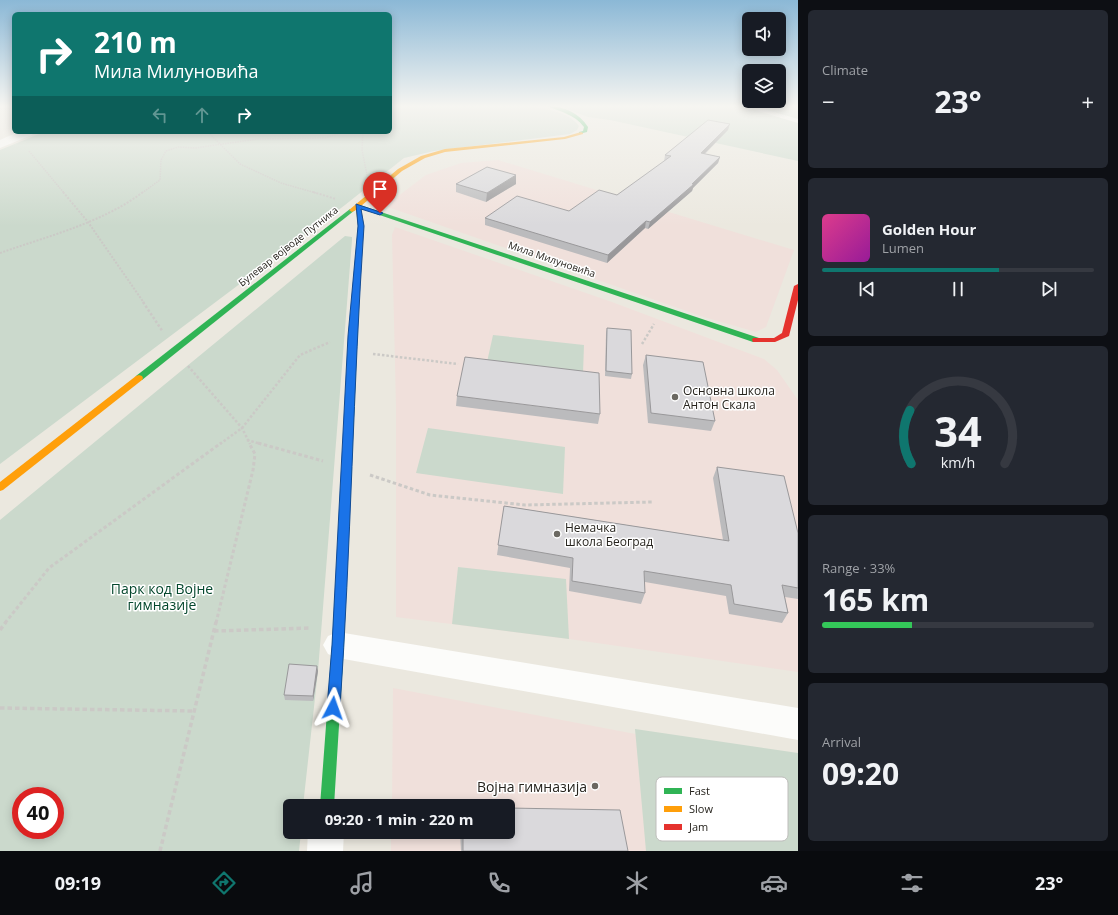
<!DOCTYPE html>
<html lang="en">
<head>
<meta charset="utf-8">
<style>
  :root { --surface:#171b24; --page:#242831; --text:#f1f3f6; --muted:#9ea1a6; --line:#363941; --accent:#0f766e }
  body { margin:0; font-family:"Open Sans",sans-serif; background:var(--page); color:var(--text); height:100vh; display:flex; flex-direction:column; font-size:15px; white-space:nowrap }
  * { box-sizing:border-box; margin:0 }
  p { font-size:13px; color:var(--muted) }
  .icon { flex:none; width:22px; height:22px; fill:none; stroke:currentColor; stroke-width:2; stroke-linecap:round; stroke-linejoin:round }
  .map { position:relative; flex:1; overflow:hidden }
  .panel { display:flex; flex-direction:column; gap:10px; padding:10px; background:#0d0f14; width:320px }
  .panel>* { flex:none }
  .top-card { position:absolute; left:12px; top:12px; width:380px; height:122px; border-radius:6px; box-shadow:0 2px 10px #0003; background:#0f766e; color:#fff; overflow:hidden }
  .buttons { position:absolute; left:742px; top:12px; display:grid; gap:8px }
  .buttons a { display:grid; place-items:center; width:44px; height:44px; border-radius:6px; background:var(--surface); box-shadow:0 2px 10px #0003; font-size:20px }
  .speed { position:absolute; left:12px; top:787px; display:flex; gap:8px; font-size:20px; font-weight:700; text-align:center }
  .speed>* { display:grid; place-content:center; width:52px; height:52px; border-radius:50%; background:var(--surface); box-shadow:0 2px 10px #0003; line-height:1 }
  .speed .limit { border:6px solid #d22; background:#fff; color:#111 }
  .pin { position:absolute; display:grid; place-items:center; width:34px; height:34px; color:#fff; margin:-41px -17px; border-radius:50% 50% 50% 0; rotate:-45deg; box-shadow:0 0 4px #0007 }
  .pin .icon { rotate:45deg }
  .me { position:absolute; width:44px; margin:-22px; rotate:4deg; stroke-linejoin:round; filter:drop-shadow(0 0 3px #0008) }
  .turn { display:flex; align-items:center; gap:14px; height:84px; padding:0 16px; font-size:18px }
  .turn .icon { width:52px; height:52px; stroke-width:2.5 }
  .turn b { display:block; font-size:28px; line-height:34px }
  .lanes { display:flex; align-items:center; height:38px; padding:0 16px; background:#0003; justify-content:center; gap:20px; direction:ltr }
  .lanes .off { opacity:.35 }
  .big { font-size:30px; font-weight:700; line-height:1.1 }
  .panel .card { flex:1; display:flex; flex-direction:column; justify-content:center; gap:6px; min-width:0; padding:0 14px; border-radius:6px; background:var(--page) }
  .panel .dial { align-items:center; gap:0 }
  .dial svg { height:104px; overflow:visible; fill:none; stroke:var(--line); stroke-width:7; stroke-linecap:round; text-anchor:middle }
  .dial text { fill:var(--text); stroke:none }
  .song { display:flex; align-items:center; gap:12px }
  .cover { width:48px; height:48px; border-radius:6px; background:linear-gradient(135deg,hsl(330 70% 55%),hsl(300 70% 35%)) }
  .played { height:4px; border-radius:2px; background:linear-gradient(90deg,var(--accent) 65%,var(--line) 65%) }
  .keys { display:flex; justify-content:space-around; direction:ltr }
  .heat { display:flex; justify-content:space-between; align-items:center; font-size:22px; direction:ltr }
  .charge { height:6px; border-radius:3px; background:linear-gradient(90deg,#34c759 33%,var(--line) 0) }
  .trip { position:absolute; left:283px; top:799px; width:232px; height:40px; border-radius:6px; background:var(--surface); box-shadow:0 2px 10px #0003; font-weight:700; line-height:40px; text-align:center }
  .tab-bar { display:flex; height:64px; justify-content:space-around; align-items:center; background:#090b0e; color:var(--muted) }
  .tab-bar .icon { width:28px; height:28px }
  .tab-bar .current { color:var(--accent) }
  .tab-bar b { font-size:18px; color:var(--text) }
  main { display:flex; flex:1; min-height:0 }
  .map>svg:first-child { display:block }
</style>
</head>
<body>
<main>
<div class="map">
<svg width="798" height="851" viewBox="0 0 798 851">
  <rect width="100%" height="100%" fill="#ebe8df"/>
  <g fill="#f0e0db">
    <polygon points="498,160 794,250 766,327 756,332 704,317 385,206 426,175 461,163"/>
    <polygon points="395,227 612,302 764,359 777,370 798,400 798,672 569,639 396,617 396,406 392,235"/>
    <polygon points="393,688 798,765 798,851 391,851 391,832 508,832 508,806 392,806"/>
  </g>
  <g fill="#cbd9cc" fill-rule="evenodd">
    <path d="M 390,106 L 527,106 C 544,109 568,111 579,126 L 577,130 L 570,134 L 434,151 L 404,158 L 345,205 L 0,464 L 0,150 L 44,132 L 390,132 Z"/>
    <polygon points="559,106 798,106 798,161 610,120 588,117"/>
    <path d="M 345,236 L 352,237 L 352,240 L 318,671 L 303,806 L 290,806 L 290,832 L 301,832 L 299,851 L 0,851 L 0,520 ZM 21,796 L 55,796 L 55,830 L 21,830 Z"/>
    <polygon points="493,335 584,345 583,374 487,362"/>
    <polygon points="428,428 565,447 563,494 416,473"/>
    <polygon points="458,567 566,579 569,639 452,624"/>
    <polygon points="635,729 798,753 798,851 646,851"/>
  </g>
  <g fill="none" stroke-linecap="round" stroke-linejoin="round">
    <g stroke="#cbc9c6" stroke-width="1.5" stroke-dasharray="1.5 1" stroke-linecap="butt">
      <polyline points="208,132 240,164 281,183 316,193"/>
      <polyline points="363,132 362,150 367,175"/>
      <polyline points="29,151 64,193"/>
      <polyline points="142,193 160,180 161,160 166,151 178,147 195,148 258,139 325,138 343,132"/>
    </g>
    <g stroke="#cbc9c6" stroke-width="2" stroke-dasharray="2 1.5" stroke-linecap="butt">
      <polyline points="63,192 88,222 144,303"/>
      <polyline points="313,192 336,199"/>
      <path d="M 0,253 C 48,236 102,223 143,192"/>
    </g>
    <g stroke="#cbc9c6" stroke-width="2.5" stroke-dasharray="2.5 2" stroke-linecap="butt">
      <polyline points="143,302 163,332"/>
      <polyline points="642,344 654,324"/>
      <polyline points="373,354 458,364"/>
      <polyline points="188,366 242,428 250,444"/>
      <polyline points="247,440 261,444"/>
      <polyline points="220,444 242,428 300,355 330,342"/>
    </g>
    <g stroke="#cbc9c6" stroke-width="3" stroke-dasharray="3.5 2.5" stroke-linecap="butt">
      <polyline points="258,443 323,461"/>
      <polyline points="370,475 430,495 525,505 652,502"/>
      <polyline points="5,623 49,568 221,443"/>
      <polyline points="216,623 253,470 255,454 249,443"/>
    </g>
    <g stroke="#cbc9c6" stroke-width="3.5" stroke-dasharray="4.5 3" stroke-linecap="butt">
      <polyline points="0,630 6,622"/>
      <polyline points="214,631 311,628"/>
      <polyline points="0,708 194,711"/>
      <polyline points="160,851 216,622"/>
    </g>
    <polygon fill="#fcfcfa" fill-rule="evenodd" points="741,106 753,106 798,119 798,123"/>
    <g fill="#fcfcfa" fill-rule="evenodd">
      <polygon points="18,132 34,132 32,135 0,148 0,140"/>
      <polygon points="338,632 798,708 798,740 338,658 328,654 323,645 328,636"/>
      <polygon points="308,832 344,832 343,851 307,851"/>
    </g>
    <g fill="#30b455" fill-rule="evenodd">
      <path d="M 547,106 C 564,106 579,113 588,127 L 587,132 L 579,134 L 579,132 L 583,131 L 584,127 C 574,114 561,112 547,106 Z"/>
      <polygon points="356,205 360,205 759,338 760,340 759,342 753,342 356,207"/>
      <polygon points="350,209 355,210 142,380 136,380 135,378 136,376"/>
      <polygon points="352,302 358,302 359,304 344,645 334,806 320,806 332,645"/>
    </g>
    <g fill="#ff9f0a" fill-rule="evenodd">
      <polygon points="581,132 583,133 583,134 565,139 445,152 425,158 402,171 361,206 364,226 359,304 358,306 352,306 351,304 358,226 356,210 352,212 349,210 398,169 421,156 445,149 564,137"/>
      <polygon points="139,375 142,376 143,378 142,380 3,490 0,491 0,482 136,376"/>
    </g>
    <polygon fill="#e5322d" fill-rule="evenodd" points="798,284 798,300 789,336 775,342 753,342 752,340 753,338 774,338 782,333 794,286"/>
  </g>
  <g fill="#bbbbbd">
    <polygon points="728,130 705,154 720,157 718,163 693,188 692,191 648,229 645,228 607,263 485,225 485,218 569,211 617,195 664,162 665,155"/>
    <polygon points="516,175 516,184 486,202 456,192 456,184"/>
    <polygon points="607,328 632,374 631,379 605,376 606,333"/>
    <polygon points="646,355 715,421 711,431 648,423 643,365"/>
    <polygon points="457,396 600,414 598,424 456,406"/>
    <polygon points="717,467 798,533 798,599 785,597 788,613 782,623 729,614 726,596 645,582 645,593 641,604 569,591 570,568 497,555 504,506 723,540 713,478"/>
    <polygon points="318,671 313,701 285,700 284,695"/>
    <polygon points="460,832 508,832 628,851 461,851"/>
  </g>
  <g fill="#99989a">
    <polygon points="730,124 728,130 699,159 701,153"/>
    <polygon points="720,157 718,163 693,188 692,191 648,229 650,222"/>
    <polygon points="516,175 516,184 486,202 487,193"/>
    <polygon points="646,221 645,228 607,263 608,255"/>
    <polygon points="317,666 318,671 313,701 313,696"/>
  </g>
  <g fill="#dad9dc" stroke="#99989a">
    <polygon points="708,120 730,124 701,153 720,157 692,184 694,184 650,222 646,221 608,255 485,218 517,196 569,211 599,190 617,195 671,156 665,155"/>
    <polygon points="487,167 516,175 487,193 456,184"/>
    <polygon points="607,328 631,330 632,374 606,371"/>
    <polygon points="646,355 703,362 715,421 651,413"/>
    <polygon points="465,357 599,373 600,414 457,396"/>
    <polygon points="717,467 784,476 798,533 798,588 782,585 788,613 734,604 731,585 644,571 645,593 572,581 573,558 498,545 504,506 729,541"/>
    <polygon points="289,664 317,666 313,696 284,695"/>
    <polygon points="508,808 620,810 628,851 463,851 463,832 508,832"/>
  </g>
  <linearGradient id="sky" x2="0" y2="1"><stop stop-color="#8bb8d6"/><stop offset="0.47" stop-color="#f6f5f1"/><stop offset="1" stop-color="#f6f5f1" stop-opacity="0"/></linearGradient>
  <rect width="798" height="226" fill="url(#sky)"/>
  <path fill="#1a73e8" stroke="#114b97" d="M 356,204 L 383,213 L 380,215 L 361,209 L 364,226 C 353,386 351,547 340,708 L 338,712 L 333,714 L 329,712 L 327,708 L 332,645 L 348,336 L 358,226 Z"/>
  <g fill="#6b6861" stroke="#fff" stroke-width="1.5">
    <circle cx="675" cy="397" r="4"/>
    <circle cx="557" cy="534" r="4"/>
    <circle cx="595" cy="786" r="4"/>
  </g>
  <g text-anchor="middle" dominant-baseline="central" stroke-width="3" stroke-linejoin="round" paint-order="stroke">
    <g font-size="10" fill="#26231d" stroke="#fff">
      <text transform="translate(288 246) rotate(-38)">Булевар војводе Путника</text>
      <text transform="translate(552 259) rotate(19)">Мила Милуновића</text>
    </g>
    <g font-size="12" fill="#26231d" stroke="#fff" text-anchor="start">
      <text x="683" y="390">Основна школа<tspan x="683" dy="14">Антон Скала</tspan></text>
      <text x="565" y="527">Немачка<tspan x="565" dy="14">школа Београд</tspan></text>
    </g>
    <g font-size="14" fill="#04472d" stroke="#fff">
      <text x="162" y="588">Парк код Војне<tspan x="162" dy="16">гимназије</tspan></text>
    </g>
    <g font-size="14" fill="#26231d" stroke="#fff" text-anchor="end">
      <text x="587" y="786">Војна гимназија</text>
    </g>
  </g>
  <rect x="656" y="777" width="132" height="64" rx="6" fill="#fff" stroke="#bebdbb" stroke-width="1"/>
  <rect x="664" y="788" width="18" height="6" fill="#30b455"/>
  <rect x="664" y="806" width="18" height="6" fill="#ff9f0a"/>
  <rect x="664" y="824" width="18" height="6" fill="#e5322d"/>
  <g font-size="11" fill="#26231d">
    <text x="689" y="795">Fast</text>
    <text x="689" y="813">Slow</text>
    <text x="689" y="831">Jam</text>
  </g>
</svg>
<div class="buttons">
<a><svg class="icon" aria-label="sound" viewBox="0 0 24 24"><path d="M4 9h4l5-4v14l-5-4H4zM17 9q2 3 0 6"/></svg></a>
<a><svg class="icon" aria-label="layers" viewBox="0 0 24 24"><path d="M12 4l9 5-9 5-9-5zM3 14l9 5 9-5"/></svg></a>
</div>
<div class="speed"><div class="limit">40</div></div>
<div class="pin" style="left:380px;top:213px;background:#d93025"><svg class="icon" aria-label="arrive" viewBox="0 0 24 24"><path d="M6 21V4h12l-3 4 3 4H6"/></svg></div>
<svg class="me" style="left:333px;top:708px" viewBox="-20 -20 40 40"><path d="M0-17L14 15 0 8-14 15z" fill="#1a73e8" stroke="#fff" stroke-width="4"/></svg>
<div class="trip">09:20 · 1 min · 220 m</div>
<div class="top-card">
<div class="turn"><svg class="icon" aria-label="right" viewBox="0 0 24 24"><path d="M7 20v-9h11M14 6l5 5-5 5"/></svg><div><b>210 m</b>Мила Милуновића</div></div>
<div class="lanes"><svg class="icon off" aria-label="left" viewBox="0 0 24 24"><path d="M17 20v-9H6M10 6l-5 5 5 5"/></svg><svg class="icon off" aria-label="ahead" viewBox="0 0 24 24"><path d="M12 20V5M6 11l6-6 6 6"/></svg><svg class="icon" aria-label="right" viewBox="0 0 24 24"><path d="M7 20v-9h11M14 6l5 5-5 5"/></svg></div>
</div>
</div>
<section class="panel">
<div class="card"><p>Climate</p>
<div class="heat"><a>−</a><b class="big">23°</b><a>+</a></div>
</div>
<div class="card">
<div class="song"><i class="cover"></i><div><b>Golden Hour</b><p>Lumen</p></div></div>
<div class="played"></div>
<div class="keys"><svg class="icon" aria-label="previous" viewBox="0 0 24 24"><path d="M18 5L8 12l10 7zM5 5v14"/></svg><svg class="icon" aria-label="pause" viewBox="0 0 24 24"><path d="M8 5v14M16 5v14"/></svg><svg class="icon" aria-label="next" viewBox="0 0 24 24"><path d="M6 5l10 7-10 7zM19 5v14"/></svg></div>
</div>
<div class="card dial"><svg viewBox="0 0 100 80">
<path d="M14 69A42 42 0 1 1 86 69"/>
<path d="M14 69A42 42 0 0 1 13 28" stroke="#0f766e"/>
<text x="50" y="56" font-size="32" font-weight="700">34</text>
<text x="50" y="72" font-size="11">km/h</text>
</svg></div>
<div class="card"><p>Range · 33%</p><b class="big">165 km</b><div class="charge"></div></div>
<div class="card"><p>Arrival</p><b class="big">09:20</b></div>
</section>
</main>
<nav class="tab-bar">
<b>09:19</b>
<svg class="icon current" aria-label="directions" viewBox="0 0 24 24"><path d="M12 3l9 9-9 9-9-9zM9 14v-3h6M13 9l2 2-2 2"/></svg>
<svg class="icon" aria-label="music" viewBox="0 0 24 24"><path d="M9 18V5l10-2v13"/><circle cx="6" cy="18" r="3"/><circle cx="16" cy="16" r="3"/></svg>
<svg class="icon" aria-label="phone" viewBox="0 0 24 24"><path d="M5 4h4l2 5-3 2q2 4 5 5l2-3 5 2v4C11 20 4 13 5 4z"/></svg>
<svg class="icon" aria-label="climate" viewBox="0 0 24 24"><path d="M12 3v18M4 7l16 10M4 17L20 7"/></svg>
<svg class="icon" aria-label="car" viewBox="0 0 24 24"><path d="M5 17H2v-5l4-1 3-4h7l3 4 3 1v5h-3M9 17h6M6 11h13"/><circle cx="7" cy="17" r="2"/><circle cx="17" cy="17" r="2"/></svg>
<svg class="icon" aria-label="filters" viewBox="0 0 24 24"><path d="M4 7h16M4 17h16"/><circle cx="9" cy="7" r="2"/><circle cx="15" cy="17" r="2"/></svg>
<b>23°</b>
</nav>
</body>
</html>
